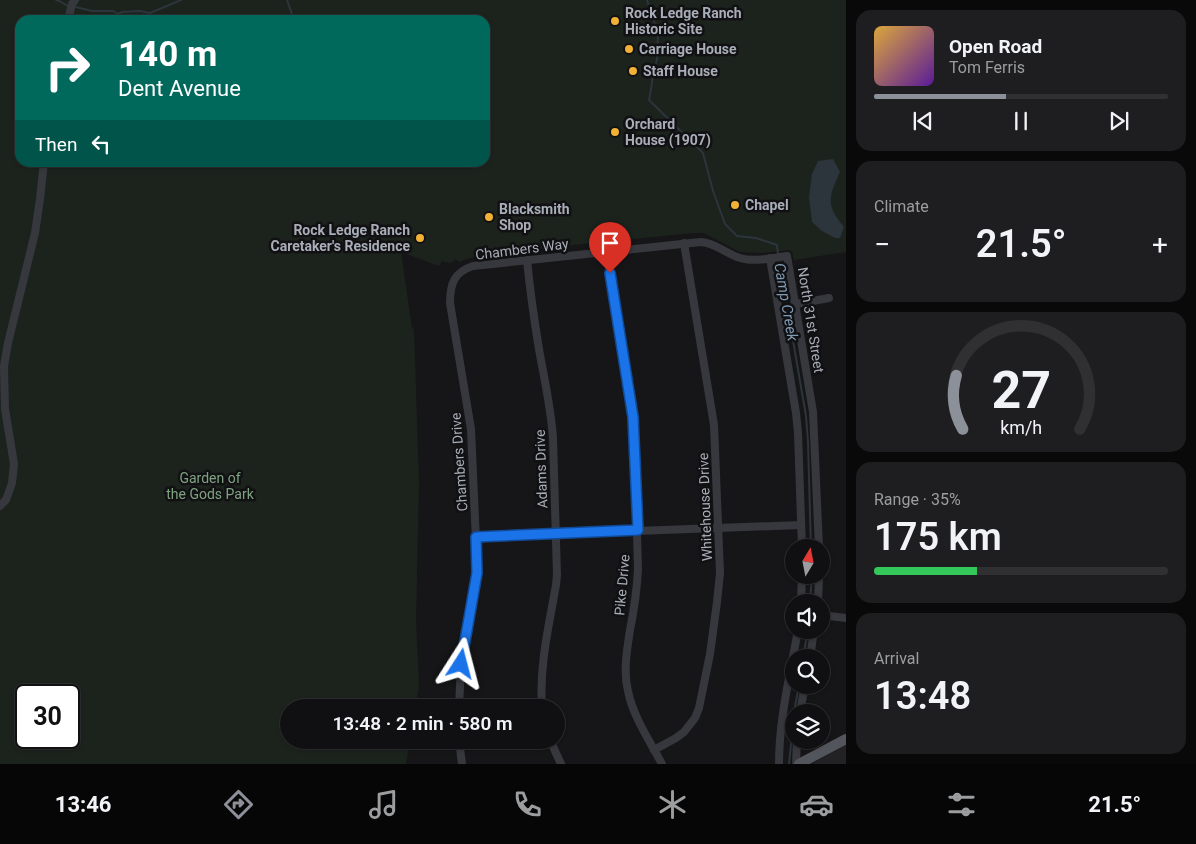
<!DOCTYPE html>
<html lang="en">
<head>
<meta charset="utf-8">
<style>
  :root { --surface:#101012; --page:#1e1e20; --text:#f1f3f6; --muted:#9c9d9f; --line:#303032; --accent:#8c9099 }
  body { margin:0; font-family:Roboto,sans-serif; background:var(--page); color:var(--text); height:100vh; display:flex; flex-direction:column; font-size:19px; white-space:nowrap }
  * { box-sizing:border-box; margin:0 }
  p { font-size:16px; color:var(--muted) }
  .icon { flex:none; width:28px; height:28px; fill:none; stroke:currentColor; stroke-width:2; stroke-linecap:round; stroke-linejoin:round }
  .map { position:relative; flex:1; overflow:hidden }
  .drawer { display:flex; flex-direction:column; gap:10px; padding:10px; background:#09090a; width:350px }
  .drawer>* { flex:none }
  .banner { position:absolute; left:15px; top:15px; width:475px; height:152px; border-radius:15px; box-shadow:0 1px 4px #0004,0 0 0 1px var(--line); background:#00695c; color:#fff; overflow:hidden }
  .needle { width:32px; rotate:10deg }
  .controls { position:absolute; left:785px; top:539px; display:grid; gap:10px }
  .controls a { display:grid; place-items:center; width:45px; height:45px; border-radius:50%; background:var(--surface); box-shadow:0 1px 4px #0004,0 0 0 1px var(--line); font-size:25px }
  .speed { position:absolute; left:15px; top:684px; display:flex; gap:10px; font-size:25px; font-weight:700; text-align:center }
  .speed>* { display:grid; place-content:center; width:65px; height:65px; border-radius:50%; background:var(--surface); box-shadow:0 1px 4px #0004,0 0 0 1px var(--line); line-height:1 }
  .speed .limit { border:2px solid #111; border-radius:8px; background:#fff; color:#111 }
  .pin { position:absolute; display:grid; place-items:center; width:42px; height:42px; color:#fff; margin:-51px -21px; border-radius:50% 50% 50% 0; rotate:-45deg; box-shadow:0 0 5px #0007 }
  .pin .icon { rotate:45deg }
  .me { position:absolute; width:55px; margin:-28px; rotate:9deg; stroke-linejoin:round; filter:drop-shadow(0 0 4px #0008) }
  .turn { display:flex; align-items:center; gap:18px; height:105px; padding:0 20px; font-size:22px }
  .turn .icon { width:65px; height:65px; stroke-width:2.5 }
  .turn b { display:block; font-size:35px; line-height:42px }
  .then { display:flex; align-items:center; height:48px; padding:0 20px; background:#0003; gap:10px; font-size:19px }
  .big { font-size:38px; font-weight:600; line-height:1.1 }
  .drawer .widget { flex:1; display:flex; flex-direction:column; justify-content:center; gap:8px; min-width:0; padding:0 18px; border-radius:15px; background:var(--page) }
  .drawer .dial { align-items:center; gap:0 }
  .dial svg { height:130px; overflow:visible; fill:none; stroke:var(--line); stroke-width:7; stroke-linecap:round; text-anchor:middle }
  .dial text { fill:var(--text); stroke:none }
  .song { display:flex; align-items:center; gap:15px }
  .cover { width:60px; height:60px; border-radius:8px; background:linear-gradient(135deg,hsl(40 70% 55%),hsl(270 70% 35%)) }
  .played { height:5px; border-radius:2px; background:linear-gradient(90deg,var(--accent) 45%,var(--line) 45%) }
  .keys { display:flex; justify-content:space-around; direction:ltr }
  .heat { display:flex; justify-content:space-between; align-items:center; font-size:28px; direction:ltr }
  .charge { height:8px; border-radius:4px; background:linear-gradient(90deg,#34c759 35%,var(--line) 0) }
  .trip { position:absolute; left:280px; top:699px; width:285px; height:50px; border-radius:25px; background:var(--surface); box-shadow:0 1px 4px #0004,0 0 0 1px var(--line); font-weight:600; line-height:50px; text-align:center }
  .dock { display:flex; height:80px; justify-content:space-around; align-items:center; background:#060607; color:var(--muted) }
  .dock .icon { width:35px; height:35px }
  .dock .on { color:var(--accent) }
  .dock b { font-size:22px; color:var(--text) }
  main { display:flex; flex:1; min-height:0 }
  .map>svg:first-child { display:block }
</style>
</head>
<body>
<main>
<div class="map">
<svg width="846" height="764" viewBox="0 0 846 764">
  <rect width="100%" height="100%" fill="#161618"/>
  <polygon fill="#222225" points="846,745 846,764 811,764"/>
  <path fill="#1c231d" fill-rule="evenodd" d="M 0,0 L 846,0 L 846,252 L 794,260 L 792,252 L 789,250 L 761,253 L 740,252 L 704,233 L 693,233 L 513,251 L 470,258 L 459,262 L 456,259 L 451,263 L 442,261 L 439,266 L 401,252 L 412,328 L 414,329 L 419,483 L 416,620 L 419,687 L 415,707 L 289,708 L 289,740 L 410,740 L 406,764 L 0,764 ZM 20,20 L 485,20 L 485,162 L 20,162 ZM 26,695 L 69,695 L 69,738 L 26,738 Z"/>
  <path fill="#2c353c" d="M 833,159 L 840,172 C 829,196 825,205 844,227 L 840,238 L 835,238 L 822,231 L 812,222 L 809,197 L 812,174 L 818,161 Z"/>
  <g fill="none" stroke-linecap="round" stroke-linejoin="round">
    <g stroke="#2c353c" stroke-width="2">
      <polyline points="56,0 59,1 68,6"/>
      <polyline points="287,0 294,20"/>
      <polyline points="647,0 658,33 657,60 653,72 652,83 649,100 703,153 713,191 725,224 737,236 756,238 777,245 778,254"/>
      <polyline points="76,7 92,11 113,11 118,14 122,12 140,11 150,13 181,0"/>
      <polyline points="779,259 806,416 808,442 811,548"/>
      <polyline points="810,602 812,575"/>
      <polyline points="803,658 808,630"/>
      <polyline points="794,712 799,685"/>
      <polyline points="789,764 794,716"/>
    </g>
    <g stroke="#37383d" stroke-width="8">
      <polyline points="68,20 72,4 75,0"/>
      <path d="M 607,252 L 611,286 L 631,407 L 634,427 L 638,569 C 637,590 634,610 630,630 C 627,650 623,671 628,691 C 633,717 650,741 662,764"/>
      <polyline points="770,258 796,413 798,433 802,548"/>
      <path d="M 527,260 C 530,290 534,319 539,349 C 544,378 551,408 553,438 L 557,575 L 556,585 C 549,625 539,666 542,708"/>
      <polyline points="796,304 829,298"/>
      <polyline points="0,506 6,500 12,483 14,464 5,409 4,366 8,343 35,233 40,199 44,162"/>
      <polyline points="476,537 801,525"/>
      <polyline points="801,602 802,575"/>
      <polyline points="818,602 819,575"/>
      <polyline points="821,615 846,618"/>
      <polyline points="810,658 814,630"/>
      <path d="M 459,708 L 461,664 L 476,581 L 477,564 L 471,429 L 450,303 C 450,284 454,272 473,266 L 701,242 C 715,243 724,252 737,257 C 752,263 772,258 787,256 L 813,412 L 819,548"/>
      <polyline points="800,712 805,685"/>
      <polyline points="459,740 462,764"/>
      <polyline points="550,740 561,764"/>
      <polyline points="654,750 676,738 684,732 695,718 699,708 710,654 717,602 720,573 714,425 684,243"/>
      <path d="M 779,764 C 779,719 790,675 798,630"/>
      <polyline points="796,764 797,740"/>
    </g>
    <polyline stroke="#53555c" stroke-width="10" points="799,764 846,739"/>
  </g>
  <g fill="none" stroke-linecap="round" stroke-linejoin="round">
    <defs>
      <polyline id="route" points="461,664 477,573 476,537 638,530 633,417 610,273"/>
    </defs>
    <use href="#route" stroke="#114b97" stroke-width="12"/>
    <use href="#route" stroke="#1a73e8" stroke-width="9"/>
  </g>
  <g fill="#f2b134" stroke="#111113" stroke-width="2">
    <circle cx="615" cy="21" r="5"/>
    <circle cx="629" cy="49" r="5"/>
    <circle cx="633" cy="71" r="5"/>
    <circle cx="615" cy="132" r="5"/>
    <circle cx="735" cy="205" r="5"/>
    <circle cx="489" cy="217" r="5"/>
    <circle cx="420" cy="238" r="5"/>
  </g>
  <g text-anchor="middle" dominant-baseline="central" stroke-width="5" stroke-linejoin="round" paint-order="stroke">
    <g font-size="14" font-weight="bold" fill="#a8adb8" stroke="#111113" text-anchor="start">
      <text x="625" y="13">Rock Ledge Ranch<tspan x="625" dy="16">Historic Site</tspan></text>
      <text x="639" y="49">Carriage House</text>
      <text x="643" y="71">Staff House</text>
      <text x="625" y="124">Orchard<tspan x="625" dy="16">House (1907)</tspan></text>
      <text x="745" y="205">Chapel</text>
      <text x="499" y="209">Blacksmith<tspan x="499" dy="16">Shop</tspan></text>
      <text x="410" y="230" text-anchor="end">Rock Ledge Ranch<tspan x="410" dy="16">Caretaker's Residence</tspan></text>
    </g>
    <g font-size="14" fill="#a8adb8" stroke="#111113">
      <text transform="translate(522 249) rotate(-7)">Chambers Way</text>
      <text transform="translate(811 320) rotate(81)">North 31st Street</text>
      <text transform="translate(459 462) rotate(-94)">Chambers Drive</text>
      <text transform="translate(541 469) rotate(-92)">Adams Drive</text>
      <text transform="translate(705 507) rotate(-92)">Whitehouse Drive</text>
      <text transform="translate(622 585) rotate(-85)">Pike Drive</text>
    </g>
    <g font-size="14" fill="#7fa381" stroke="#111113">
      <text x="210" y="478">Garden of<tspan x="210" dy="16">the Gods Park</tspan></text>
    </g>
    <g font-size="15" font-style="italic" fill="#7f9bb3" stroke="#111113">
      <text transform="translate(786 302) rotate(80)">Camp Creek</text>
    </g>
  </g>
</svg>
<div class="controls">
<a><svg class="needle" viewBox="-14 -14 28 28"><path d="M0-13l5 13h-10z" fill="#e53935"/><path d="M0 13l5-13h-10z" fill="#9c9d9f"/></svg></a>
<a><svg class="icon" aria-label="sound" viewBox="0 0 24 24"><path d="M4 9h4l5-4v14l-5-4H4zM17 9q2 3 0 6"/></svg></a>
<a><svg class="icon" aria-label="search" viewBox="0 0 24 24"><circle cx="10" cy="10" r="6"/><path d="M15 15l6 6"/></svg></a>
<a><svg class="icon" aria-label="layers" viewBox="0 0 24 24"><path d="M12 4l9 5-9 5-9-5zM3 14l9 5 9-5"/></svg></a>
</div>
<div class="speed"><div class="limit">30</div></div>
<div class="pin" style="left:610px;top:273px;background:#d93025"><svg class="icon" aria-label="arrive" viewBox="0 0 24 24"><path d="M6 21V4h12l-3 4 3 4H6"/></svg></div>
<svg class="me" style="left:461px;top:664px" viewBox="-20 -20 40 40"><path d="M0-17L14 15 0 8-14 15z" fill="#1a73e8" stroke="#fff" stroke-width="4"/></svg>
<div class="trip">13:48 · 2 min · 580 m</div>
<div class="banner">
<div class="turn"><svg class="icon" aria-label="right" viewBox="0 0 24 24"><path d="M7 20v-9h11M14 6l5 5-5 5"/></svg><div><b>140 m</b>Dent Avenue</div></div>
<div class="then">Then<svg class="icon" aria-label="left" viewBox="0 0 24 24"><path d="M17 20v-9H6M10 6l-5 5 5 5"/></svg></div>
</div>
</div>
<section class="drawer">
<div class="widget">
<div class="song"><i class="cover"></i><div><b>Open Road</b><p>Tom Ferris</p></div></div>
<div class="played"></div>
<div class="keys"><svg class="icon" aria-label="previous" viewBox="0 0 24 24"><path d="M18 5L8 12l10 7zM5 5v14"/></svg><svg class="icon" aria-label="pause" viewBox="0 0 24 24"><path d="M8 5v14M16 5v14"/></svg><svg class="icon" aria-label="next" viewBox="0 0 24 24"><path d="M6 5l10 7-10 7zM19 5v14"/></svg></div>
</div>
<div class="widget"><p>Climate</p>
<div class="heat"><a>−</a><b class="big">21.5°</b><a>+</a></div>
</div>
<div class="widget dial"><svg viewBox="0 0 100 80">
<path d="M14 69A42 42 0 1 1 86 69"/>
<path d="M14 69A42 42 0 0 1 10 36" stroke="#8c9099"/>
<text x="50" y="56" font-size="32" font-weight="700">27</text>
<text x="50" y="72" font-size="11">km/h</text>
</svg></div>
<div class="widget"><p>Range · 35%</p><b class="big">175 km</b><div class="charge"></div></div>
<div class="widget"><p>Arrival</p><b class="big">13:48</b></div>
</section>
</main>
<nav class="dock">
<b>13:46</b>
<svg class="icon on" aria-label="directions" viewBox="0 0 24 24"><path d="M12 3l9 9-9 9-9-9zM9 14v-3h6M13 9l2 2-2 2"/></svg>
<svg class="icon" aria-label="music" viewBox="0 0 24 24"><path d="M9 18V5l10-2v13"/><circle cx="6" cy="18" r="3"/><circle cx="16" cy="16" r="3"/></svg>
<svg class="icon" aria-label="phone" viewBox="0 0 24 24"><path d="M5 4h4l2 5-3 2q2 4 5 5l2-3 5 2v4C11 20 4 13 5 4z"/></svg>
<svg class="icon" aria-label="climate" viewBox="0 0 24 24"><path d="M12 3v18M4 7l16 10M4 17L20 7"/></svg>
<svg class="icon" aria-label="car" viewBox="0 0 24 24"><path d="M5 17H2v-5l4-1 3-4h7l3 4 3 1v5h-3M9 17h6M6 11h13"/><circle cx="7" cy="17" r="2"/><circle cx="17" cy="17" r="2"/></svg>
<svg class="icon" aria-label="filters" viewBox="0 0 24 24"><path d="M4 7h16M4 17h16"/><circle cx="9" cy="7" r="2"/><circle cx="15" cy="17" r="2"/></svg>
<b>21.5°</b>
</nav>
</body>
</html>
